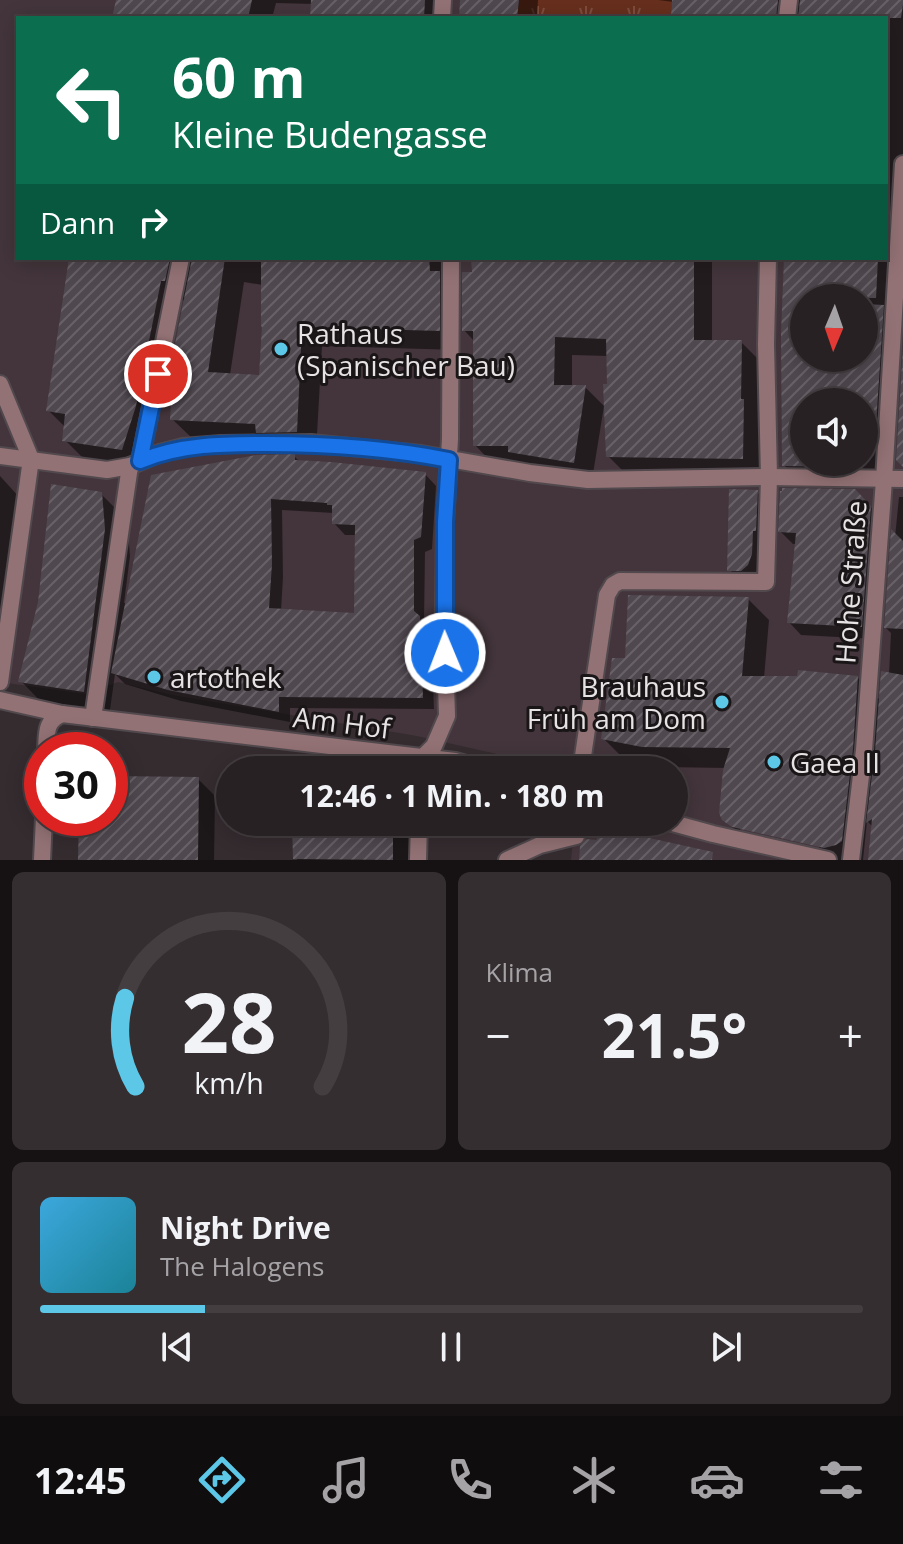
<!DOCTYPE html>
<html lang="de">
<head>
<meta charset="utf-8">
<style>
  :root { --surface:#282124; --page:#342e31; --text:#f1f3f6; --muted:#a5a3a6; --line:#443e41; --accent:#5dc7e8 }
  body { margin:0; font-family:"Open Sans",sans-serif; background:var(--page); color:var(--text); height:100vh; display:flex; flex-direction:column; font-size:30px; white-space:nowrap }
  * { box-sizing:border-box; margin:0 }
  p { font-size:26px; color:var(--muted) }
  .icon { flex:none; width:44px; height:44px; fill:none; stroke:currentColor; stroke-width:2; stroke-linecap:round; stroke-linejoin:round }
  .map { position:relative; height:860px; overflow:hidden }
  .details { display:flex; flex-direction:column; gap:12px; padding:12px; background:#161214; flex:1 }
  .details>* { flex:none }
  .top-card { position:absolute; left:16px; top:16px; width:872px; height:244px; border-radius:0px; box-shadow:0 4px 20px #0003,0 0 0 2px var(--line); background:#0b6e4f; color:#fff; overflow:hidden }
  .needle { width:52px; rotate:182deg }
  .controls { position:absolute; left:790px; top:284px; display:grid; gap:16px }
  .controls a { display:grid; place-items:center; width:88px; height:88px; border-radius:50%; background:var(--surface); box-shadow:0 4px 20px #0003,0 0 0 2px var(--line); font-size:40px }
  .speed { position:absolute; left:24px; top:732px; display:flex; gap:16px; font-size:40px; font-weight:700; text-align:center }
  .speed>* { display:grid; place-content:center; width:104px; height:104px; border-radius:50%; background:var(--surface); box-shadow:0 4px 20px #0003,0 0 0 2px var(--line); line-height:1 }
  .speed .limit { border:12px solid #d22; background:#fff; color:#111 }
  .pin { position:absolute; display:grid; place-items:center; width:68px; height:68px; color:#fff; margin:-34px; border:4px solid #fff; border-radius:50%; box-shadow:0 2px 8px #0007 }
  .me { position:absolute; width:88px; margin:-44px; rotate:359deg; stroke-linejoin:round; filter:drop-shadow(0 0 6px #0008) }
  .turn { display:flex; align-items:center; gap:28px; height:168px; padding:0 24px; font-size:36px }
  .turn .icon { width:104px; height:104px; stroke-width:2.5 }
  .turn b { display:block; font-size:56px; line-height:68px }
  .then { display:flex; align-items:center; height:76px; padding:0 24px; background:#0003; gap:16px; font-size:30px }
  .big { font-size:60px; font-weight:700; line-height:1.1 }
  .details .card { flex:1; display:flex; flex-direction:column; justify-content:center; gap:12px; min-width:0; padding:0 28px; border-radius:12px; background:var(--page) }
  .details .dial { align-items:center; gap:0 }
  .dial svg { height:208px; overflow:visible; fill:none; stroke:var(--line); stroke-width:7; stroke-linecap:round; text-anchor:middle }
  .dial text { fill:var(--text); stroke:none }
  .song { display:flex; align-items:center; gap:24px }
  .cover { width:96px; height:96px; border-radius:12px; background:linear-gradient(135deg,hsl(200 70% 55%),hsl(190 70% 35%)) }
  .played { height:8px; border-radius:4px; background:linear-gradient(90deg,var(--accent) 20%,var(--line) 20%) }
  .keys { display:flex; justify-content:space-around; direction:ltr }
  .heat { display:flex; justify-content:space-between; align-items:center; font-size:44px; direction:ltr }
  .details .tiles { flex:1; display:grid; gap:12px; grid-template-columns:1fr 1fr }
  .card:last-child { grid-column:span 2 }
  .trip { position:absolute; left:216px; top:756px; width:472px; height:80px; border-radius:40px; background:var(--surface); box-shadow:0 4px 20px #0003,0 0 0 2px var(--line); font-weight:700; line-height:80px; text-align:center }
  .tabs { display:flex; height:128px; justify-content:space-around; align-items:center; background:#100d0e; color:var(--muted) }
  .tabs .icon { width:56px; height:56px }
  .tabs .on { color:var(--accent) }
  .tabs b { font-size:36px; color:var(--text) }
  .map>svg:first-child { display:block }
</style>
</head>
<body>
<div class="map">
<svg width="903" height="860" viewBox="0 0 903 860">
  <defs>
    <pattern id="park-tufts" width="24" height="20" patternUnits="userSpaceOnUse" patternTransform="scale(2)"><rect width="24" height="20" fill="#672f1d"/><path d="M3 7l-1-3M5 7V3M7 7l1-3M15 17l-1-3M17 17v-4M19 17l1-3" fill="none" stroke="#7d4d3e"/></pattern>
    <pattern id="building-hatch" width="6" height="6" patternUnits="userSpaceOnUse" patternTransform="scale(2)"><rect width="6" height="6" fill="#4f484f"/><path d="M-1 1l2-2M0 6l6-6M5 7l2-2" fill="none" stroke="#686268"/></pattern>
  </defs>
  <rect width="100%" height="100%" fill="#352c30"/>
  <path fill="#43353b" fill-rule="evenodd" d="M 0,0 L 903,0 L 903,860 L 571,860 L 575,822 L 674,822 L 674,770 L 560,770 L 528,761 L 417,736 L 172,695 L 118,682 L 85,694 L 0,682 ZM 18,18 L 886,18 L 886,258 L 18,258 ZM 804,298 L 864,298 L 864,358 L 804,358 ZM 804,402 L 864,402 L 864,462 L 804,462 Z"/>
  <polygon fill="url(#park-tufts)" points="519,0 672,0 670,18 517,18"/>
  <g fill="#0007" fill-rule="evenodd">
    <polygon points="118,0 445,0 444,18 312,18 313,4 276,3 272,18 114,18"/>
    <polygon points="462,0 538,0 537,18 461,18"/>
    <polygon points="658,0 903,0 903,200 886,217 886,18 800,18 801,8 796,18 672,18 674,2"/>
    <path d="M 886,229 L 903,248 L 892,474 L 802,484 L 784,465 L 786,258 L 886,258 ZM 804,298 L 864,298 L 864,358 L 804,358 ZM 804,402 L 864,402 L 864,462 L 804,462 Z"/>
    <path d="M 72,258 L 339,258 L 338,262 L 399,262 L 399,258 L 448,258 L 449,283 L 459,294 L 459,350 L 322,346 L 316,452 L 278,452 L 268,443 L 193,439 L 172,419 L 186,301 L 181,300 L 155,427 L 142,470 L 85,460 L 65,440 L 66,428 L 48,410 ZM 244,282 L 263,285 L 264,327 L 261,377 L 230,375 Z"/>
    <polygon points="473,258 712,258 712,342 741,342 759,360 759,417 762,419 761,477 627,475 608,456 608,356 572,355 572,387 585,387 604,406 592,480 493,464 475,445 475,342 464,330 474,274"/>
    <path d="M 294,456 L 300,462 L 425,474 L 436,486 L 432,549 L 425,552 L 424,623 L 431,629 L 434,709 L 290,708 L 290,722 L 181,701 L 125,684 L 115,674 L 109,717 L 46,707 L 21,681 L 101,494 L 127,520 L 130,556 L 124,603 L 127,603 ZM 282,510 L 334,513 L 334,523 L 345,535 L 357,535 L 356,615 L 281,611 L 283,577 Z"/>
    <polygon points="0,476 20,498 0,628"/>
    <polygon points="757,492 765,501 760,563 756,574 750,578 738,578 730,570"/>
    <path d="M 899,497 L 903,497 L 903,860 L 870,860 L 873,827 L 867,821 L 863,860 L 810,860 L 746,841 L 724,819 L 726,768 L 664,767 L 625,760 L 604,739 L 627,660 L 748,599 L 769,620 L 764,678 L 858,678 L 881,701 L 889,675 L 891,633 L 886,628 ZM 740,827 L 820,845 L 819,849 L 740,831 Z"/>
    <polygon points="868,504 883,521 874,639 801,635 789,622 797,544 793,544 780,531"/>
    <polygon points="110,778 198,779 215,796 214,860 80,860 81,818 110,818"/>
    <polygon points="295,822 421,822 420,860 297,860"/>
  </g>
  <g fill="url(#building-hatch)" fill-rule="evenodd">
    <polygon points="116,0 252,0 248,18 112,18"/>
    <polygon points="311,0 425,0 424,18 310,18"/>
    <polygon points="460,0 519,0 517,18 459,18"/>
    <polygon points="672,0 778,0 776,18 671,18"/>
    <polygon points="800,0 903,0 903,4 901,18 798,18"/>
    <polygon points="69,258 170,258 165,281 161,281 136,406 122,450 62,441 65,414 46,411"/>
    <polygon points="192,258 225,258 208,372 259,375 262,326 261,327 261,258 397,260 397,258 429,258 430,271 440,271 440,331 302,327 297,432 256,433 255,424 170,420 175,344"/>
    <polygon points="471,258 694,258 694,340 742,340 741,399 744,399 743,459 606,457 603,384 607,384 606,339 555,337 554,385 586,385 574,463 508,452 508,446 473,446 473,331 462,331 462,272 472,272"/>
    <path d="M 784,258 L 878,258 L 876,298 L 804,298 L 804,358 L 864,358 L 864,304 L 884,305 L 874,455 L 859,467 L 782,466 L 781,334 ZM 804,402 L 864,402 L 864,462 L 804,462 Z"/>
    <polygon points="903,347 903,467 896,460"/>
    <path d="M 295,454 L 295,460 L 331,462 L 426,472 L 421,537 L 414,540 L 414,611 L 420,616 L 423,698 L 279,697 L 279,712 L 168,690 L 111,673 L 151,475 L 256,455 ZM 271,499 L 327,503 L 327,505 L 332,505 L 332,524 L 355,525 L 354,613 L 269,608 L 272,564 Z"/>
    <polygon points="51,484 102,492 105,529 84,692 18,682 38,602"/>
    <polygon points="782,488 855,489 871,506 862,627 787,623 796,533 778,532 780,491 782,491"/>
    <polygon points="729,489 758,490 756,531 753,531 752,554 748,565 741,571 727,571"/>
    <polygon points="891,529 903,541 903,629 884,628"/>
    <polygon points="628,595 749,597 742,676 797,676 798,670 858,676 853,749 842,841 836,845 824,848 732,827 722,820 719,813 723,770 730,748 642,747 601,739 612,658 625,658"/>
    <polygon points="881,671 903,675 903,860 868,860 872,819 866,823 875,751"/>
    <polygon points="110,776 199,777 198,860 78,860 79,818 110,818"/>
    <polygon points="292,822 393,822 393,860 293,859"/>
    <polygon points="613,830 713,852 712,860 579,860 580,846 586,839 596,840 602,833"/>
  </g>
  <g fill="none" stroke-linecap="round" stroke-linejoin="round">
    <defs>
      <g id="street">
        <polyline points="442,18 443,0"/>
        <polyline points="787,18 789,0"/>
        <polyline points="0,384 31,459"/>
        <polyline points="0,456 107,470 130,466 160,453 183,447 221,444 311,443 421,454 530,473 588,480 769,477 903,479"/>
        <polyline points="140,461 181,258"/>
        <polyline points="0,682 31,459"/>
        <polyline points="0,700 62,714 455,761 487,770"/>
        <polyline points="93,718 130,466"/>
        <path d="M 46,750 C 47,733 45,721 62,714"/>
        <polyline points="422,758 434,746 447,716 444,621 445,522 450,439 451,258"/>
        <polyline points="576,770 583,756 607,595 613,585 620,581 766,582 769,477 766,344 768,258"/>
        <polyline points="669,822 713,834 828,860"/>
        <polyline points="42,860 44,818"/>
        <polyline points="418,860 419,822"/>
        <polyline points="507,860 540,845 576,836 579,822"/>
        <polyline points="851,860 864,750 884,480 903,164"/>
      </g>
    </defs>
    <use href="#street" stroke="#51494d" stroke-width="20"/>
    <use href="#street" stroke="#937275" stroke-width="16"/>
  </g>
  <g fill="none" stroke-linecap="round" stroke-linejoin="round">
    <defs>
      <path id="route" d="M 158,374 L 140,461 C 181,444 223,444 266,444 C 328,444 389,448 449,460 L 445,522 L 445,653"/>
    </defs>
    <use href="#route" stroke="#114b97" stroke-width="20"/>
    <use href="#route" stroke="#1a73e8" stroke-width="14"/>
  </g>
  <g fill="#5dc7e8" stroke="#1a1618" stroke-width="3">
    <circle cx="281" cy="349" r="8"/>
    <circle cx="154" cy="677" r="8"/>
    <circle cx="722" cy="702" r="8"/>
    <circle cx="774" cy="762" r="8"/>
  </g>
  <g text-anchor="middle" dominant-baseline="central" stroke-width="6" stroke-linejoin="round" paint-order="stroke">
    <g font-size="28" fill="#e7e2e4" stroke="#1a1618" text-anchor="start">
      <text x="297" y="333">Rathaus<tspan x="297" dy="32">(Spanischer Bau)</tspan></text>
      <text x="170" y="677">artothek</text>
      <text x="706" y="686" text-anchor="end">Brauhaus<tspan x="706" dy="32">Früh am Dom</tspan></text>
      <text x="790" y="762">Gaea II</text>
    </g>
    <g font-size="28" fill="#e7e2e4" stroke="#1a1618">
      <text transform="translate(850 582) rotate(-86)">Hohe Straße</text>
      <text transform="translate(342 722) rotate(7)">Am Hof</text>
    </g>
  </g>
</svg>
<div class="controls">
<a><svg class="needle" viewBox="-14 -14 28 28"><path d="M0-13l5 13h-10z" fill="#e53935"/><path d="M0 13l5-13h-10z" fill="#a5a3a6"/></svg></a>
<a><svg class="icon" aria-label="sound" viewBox="0 0 24 24"><path d="M4 9h4l5-4v14l-5-4H4zM17 9q2 3 0 6"/></svg></a>
</div>
<div class="speed"><div class="limit">30</div></div>
<div class="pin" style="left:158px;top:374px;background:#d93025"><svg class="icon" aria-label="arrive" viewBox="0 0 24 24"><path d="M6 21V4h12l-3 4 3 4H6"/></svg></div>
<svg class="me" style="left:445px;top:653px" viewBox="-20 -20 40 40"><circle r="17" fill="#1a73e8" stroke="#fff" stroke-width="3"/><path d="M0-11L8 9 0 5-8 9z" fill="#fff"/></svg>
<div class="trip">12:46 · 1 Min. · 180 m</div>
<div class="top-card">
<div class="turn"><svg class="icon" aria-label="left" viewBox="0 0 24 24"><path d="M17 20v-9H6M10 6l-5 5 5 5"/></svg><div><b>60 m</b>Kleine Budengasse</div></div>
<div class="then">Dann<svg class="icon" aria-label="right" viewBox="0 0 24 24"><path d="M7 20v-9h11M14 6l5 5-5 5"/></svg></div>
</div>
</div>
<section class="details">
<div class="tiles">
<div class="card dial"><svg viewBox="0 0 100 80">
<path d="M14 69A42 42 0 1 1 86 69"/>
<path d="M14 69A42 42 0 0 1 10 35" stroke="#5dc7e8"/>
<text x="50" y="56" font-size="32" font-weight="700">28</text>
<text x="50" y="72" font-size="11">km/h</text>
</svg></div>
<div class="card"><p>Klima</p>
<div class="heat"><a>−</a><b class="big">21.5°</b><a>+</a></div>
</div>
<div class="card">
<div class="song"><i class="cover"></i><div><b>Night Drive</b><p>The Halogens</p></div></div>
<div class="played"></div>
<div class="keys"><svg class="icon" aria-label="previous" viewBox="0 0 24 24"><path d="M18 5L8 12l10 7zM5 5v14"/></svg><svg class="icon" aria-label="pause" viewBox="0 0 24 24"><path d="M8 5v14M16 5v14"/></svg><svg class="icon" aria-label="next" viewBox="0 0 24 24"><path d="M6 5l10 7-10 7zM19 5v14"/></svg></div>
</div>
</div>
</section>
<nav class="tabs">
<b>12:45</b>
<svg class="icon on" aria-label="directions" viewBox="0 0 24 24"><path d="M12 3l9 9-9 9-9-9zM9 14v-3h6M13 9l2 2-2 2"/></svg>
<svg class="icon" aria-label="music" viewBox="0 0 24 24"><path d="M9 18V5l10-2v13"/><circle cx="6" cy="18" r="3"/><circle cx="16" cy="16" r="3"/></svg>
<svg class="icon" aria-label="phone" viewBox="0 0 24 24"><path d="M5 4h4l2 5-3 2q2 4 5 5l2-3 5 2v4C11 20 4 13 5 4z"/></svg>
<svg class="icon" aria-label="climate" viewBox="0 0 24 24"><path d="M12 3v18M4 7l16 10M4 17L20 7"/></svg>
<svg class="icon" aria-label="car" viewBox="0 0 24 24"><path d="M5 17H2v-5l4-1 3-4h7l3 4 3 1v5h-3M9 17h6M6 11h13"/><circle cx="7" cy="17" r="2"/><circle cx="17" cy="17" r="2"/></svg>
<svg class="icon" aria-label="filters" viewBox="0 0 24 24"><path d="M4 7h16M4 17h16"/><circle cx="9" cy="7" r="2"/><circle cx="15" cy="17" r="2"/></svg>
</nav>
</body>
</html>
